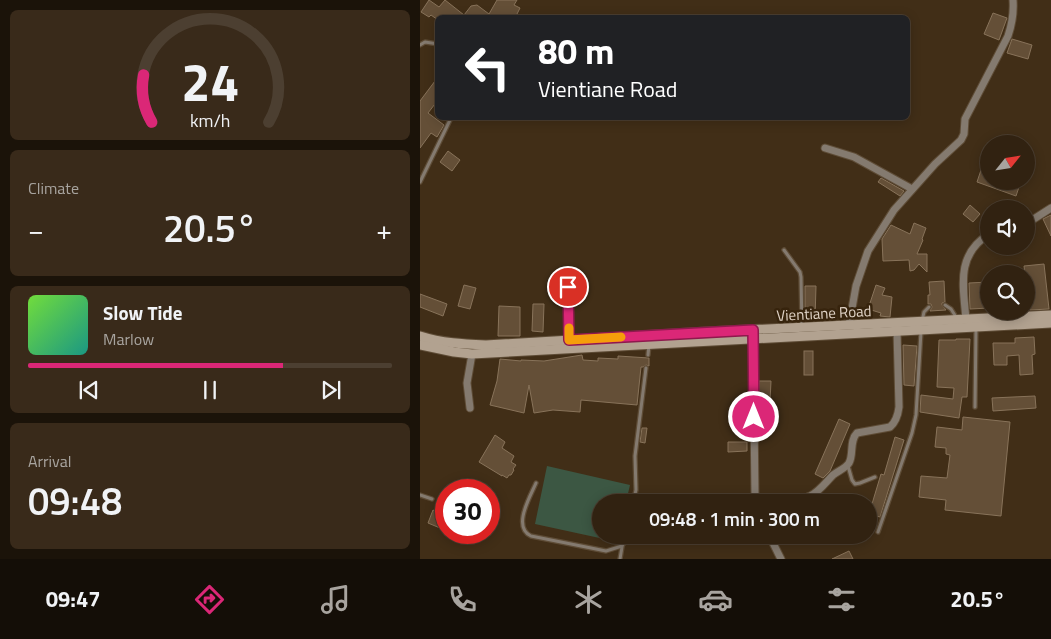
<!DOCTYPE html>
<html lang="en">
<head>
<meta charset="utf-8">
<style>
  :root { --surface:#312211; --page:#392a1a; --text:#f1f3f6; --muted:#a8a49f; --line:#4c3f31; --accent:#db2777 }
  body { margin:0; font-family:"Titillium Web",sans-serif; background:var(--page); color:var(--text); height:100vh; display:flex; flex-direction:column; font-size:19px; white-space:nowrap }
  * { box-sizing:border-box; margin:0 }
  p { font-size:16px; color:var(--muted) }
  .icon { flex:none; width:28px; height:28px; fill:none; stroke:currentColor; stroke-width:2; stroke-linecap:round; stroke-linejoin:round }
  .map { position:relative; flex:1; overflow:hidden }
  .side { display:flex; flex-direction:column; gap:10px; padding:10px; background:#1b1309; width:420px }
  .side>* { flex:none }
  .guide { position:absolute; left:15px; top:15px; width:475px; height:105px; border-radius:8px; box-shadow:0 2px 12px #0003,0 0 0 1px var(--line); background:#202124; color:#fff; overflow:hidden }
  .needle { width:32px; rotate:60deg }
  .fabs { position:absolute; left:560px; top:135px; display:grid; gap:10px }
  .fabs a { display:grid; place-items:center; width:55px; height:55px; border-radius:50%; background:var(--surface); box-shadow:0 2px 12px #0003,0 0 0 1px var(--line); font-size:25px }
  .speed { position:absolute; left:15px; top:479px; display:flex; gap:10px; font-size:25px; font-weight:700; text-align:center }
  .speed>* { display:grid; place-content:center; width:65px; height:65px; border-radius:50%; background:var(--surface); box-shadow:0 2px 12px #0003,0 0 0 1px var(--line); line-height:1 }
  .speed .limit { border:8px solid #d22; background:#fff; color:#111 }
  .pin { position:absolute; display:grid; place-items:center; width:42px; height:42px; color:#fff; margin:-21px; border:2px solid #fff; border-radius:50%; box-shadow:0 1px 5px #0007 }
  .me { position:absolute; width:55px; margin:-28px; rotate:0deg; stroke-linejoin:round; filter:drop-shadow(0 0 4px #0008) }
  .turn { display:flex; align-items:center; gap:18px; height:105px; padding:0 20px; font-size:22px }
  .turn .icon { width:65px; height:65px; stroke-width:2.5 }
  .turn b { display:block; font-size:35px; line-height:42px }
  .big { font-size:38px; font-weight:600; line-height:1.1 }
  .side .widget { flex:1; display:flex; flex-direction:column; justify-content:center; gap:8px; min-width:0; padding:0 18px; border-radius:8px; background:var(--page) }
  .side .dial { align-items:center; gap:0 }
  .dial svg { height:130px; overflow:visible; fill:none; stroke:var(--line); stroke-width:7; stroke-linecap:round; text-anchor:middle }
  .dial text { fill:var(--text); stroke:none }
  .song { display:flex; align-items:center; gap:15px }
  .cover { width:60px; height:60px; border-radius:8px; background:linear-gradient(135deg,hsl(100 70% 55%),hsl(170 70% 35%)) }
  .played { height:5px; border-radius:2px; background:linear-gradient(90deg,var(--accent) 70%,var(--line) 70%) }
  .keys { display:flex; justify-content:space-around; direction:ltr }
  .heat { display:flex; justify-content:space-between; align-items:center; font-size:28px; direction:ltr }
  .trip { position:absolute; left:172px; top:494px; width:285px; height:50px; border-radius:25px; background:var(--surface); box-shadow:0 2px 12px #0003,0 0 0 1px var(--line); font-weight:600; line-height:50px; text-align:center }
  .tabs { display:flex; height:80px; justify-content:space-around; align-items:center; background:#140e07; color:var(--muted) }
  .tabs .icon { width:35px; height:35px }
  .tabs .selected { color:var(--accent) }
  .tabs b { font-size:22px; color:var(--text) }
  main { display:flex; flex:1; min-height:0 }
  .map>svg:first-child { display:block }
</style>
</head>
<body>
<main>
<section class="side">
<div class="widget dial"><svg viewBox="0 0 100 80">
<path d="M14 69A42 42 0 1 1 86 69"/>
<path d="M14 69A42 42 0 0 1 9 40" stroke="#db2777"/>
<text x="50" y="56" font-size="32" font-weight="700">24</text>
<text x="50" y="72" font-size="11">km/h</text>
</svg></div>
<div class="widget"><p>Climate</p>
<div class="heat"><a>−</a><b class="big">20.5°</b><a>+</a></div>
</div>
<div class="widget">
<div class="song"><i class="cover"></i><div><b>Slow Tide</b><p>Marlow</p></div></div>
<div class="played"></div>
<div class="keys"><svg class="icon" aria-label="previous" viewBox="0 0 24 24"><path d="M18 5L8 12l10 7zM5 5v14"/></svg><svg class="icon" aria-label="pause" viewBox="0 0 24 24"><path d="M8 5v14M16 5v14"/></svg><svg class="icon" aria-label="next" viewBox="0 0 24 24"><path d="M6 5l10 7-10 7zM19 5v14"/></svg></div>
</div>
<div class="widget"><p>Arrival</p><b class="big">09:48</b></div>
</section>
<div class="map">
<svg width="631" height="559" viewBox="0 0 631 559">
  <rect width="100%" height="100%" fill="#412e17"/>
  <polygon fill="#3c5743" points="127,466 210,485 206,502 181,502 181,535 200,535 198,542 115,524"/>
  <g fill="#644f37" stroke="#88735a">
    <polygon points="9,0 19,7 25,0 44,15 51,6 57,5 69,14 77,0 97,0 94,5 100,8 95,18 18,18 18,20 11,15 9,17 1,12"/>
    <polygon points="573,13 587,18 579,40 564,34"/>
    <polygon points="592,39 612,45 608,59 587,53"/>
    <polygon points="18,77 18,100 8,113 24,125 17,137 11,133 0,148 0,101"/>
    <polygon points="28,151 40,160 32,171 20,162"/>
    <polygon points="561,170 569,173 569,181 591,181 600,184 596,196 557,182"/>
    <polygon points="461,178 484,191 480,196 458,182"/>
    <polygon points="550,205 560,214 553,222 543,214"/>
    <polygon points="631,215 631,236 623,219"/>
    <polygon points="494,223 506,228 502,239 503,240 497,254 507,254 507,272 499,264 494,270 490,271 489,260 463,261 462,239 471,225 490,234"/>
    <polygon points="624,264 629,309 610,310 608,282 606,283 606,274 605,274 604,266"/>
    <polygon points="524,281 525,302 522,303 522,305 526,310 510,311 512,307 511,304 508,304 508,295 510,295 509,282"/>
    <polygon points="569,282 569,308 550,309 549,283"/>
    <polygon points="44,285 56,288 50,309 38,306"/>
    <polygon points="456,285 465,288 462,295 472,297 470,317 460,316 461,313 448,309"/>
    <polygon points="385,286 396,286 395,319 385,319"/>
    <polygon points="0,294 27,304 23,316 0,307"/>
    <polygon points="113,304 124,304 123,332 112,331"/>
    <polygon points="79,306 100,307 100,336 78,336"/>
    <polygon points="614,337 615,354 612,355 613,374 600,375 599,355 587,356 587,365 574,365 573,343 595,343 595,338"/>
    <polygon points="536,339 550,339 547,397 542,397 539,418 500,412 501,395 533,399 534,388 517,387 519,340 536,340"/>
    <polygon points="483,345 497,346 494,386 484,385"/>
    <rect x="384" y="351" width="9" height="24"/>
    <polygon points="162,355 163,360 178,361 178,358 198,359 198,356 229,358 229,366 226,365 223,367 221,367 217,405 161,400 160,412 133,410 114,413 109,385 104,413 70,405 77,381 80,359 101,361 101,360 124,361"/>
    <polygon points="339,381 351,381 350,402 339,401"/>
    <polygon points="615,396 616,408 573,411 572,398"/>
    <polygon points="543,417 590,422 581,516 525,510 526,500 499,497 501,476 527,478 530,455 526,454 526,448 515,447 517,427 542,430"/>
    <polygon points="419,419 430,424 410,471 403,478 395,474"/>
    <polygon points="222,428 227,428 225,443 220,442"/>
    <polygon points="75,435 85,442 82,448 94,456 91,462 96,465 93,469 94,470 91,475 89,475 87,478 82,475 82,476 59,462"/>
    <polygon points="475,437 484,440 460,517 449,514 461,474 464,475"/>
    <polygon points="308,442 327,442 327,451 308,452"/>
    <polygon points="13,510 25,516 20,528 8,523"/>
    <polygon points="429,551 433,559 412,559"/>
  </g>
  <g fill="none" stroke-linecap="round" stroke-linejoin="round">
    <defs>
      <g id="service">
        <polyline points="0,45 5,42 18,44"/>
        <polyline points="0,182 31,118"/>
        <polyline points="364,250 380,272 381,277 382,327"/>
        <polyline points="148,287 149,340"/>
        <polyline points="525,305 531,309 536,317"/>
        <polyline points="502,321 504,312 509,307"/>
        <polyline points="228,355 229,345"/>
        <polyline points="555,407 556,328"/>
        <polyline points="428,466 432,480 435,484 440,483 455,477"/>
        <path d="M 116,483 C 110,497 92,527 111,536 L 186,551 L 202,546 L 206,540 L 207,535"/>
        <polyline points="0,495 12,499"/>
        <polyline points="213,502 216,490 215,456 226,368"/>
        <polyline points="458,532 492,433 496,415 501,332"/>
        <polyline points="200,559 202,547"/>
      </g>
      <g id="minor">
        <polyline points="405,148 434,157 492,189"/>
        <polyline points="606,224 631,208"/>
        <path d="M 546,319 C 543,285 536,255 569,234"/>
        <path d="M 429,325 L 436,286 L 448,251 L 474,210 L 515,164 L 541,140 L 544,134 L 545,119 L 588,36 C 592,24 594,13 593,0"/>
        <polyline points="333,335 335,495 336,502"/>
        <polyline points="50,408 47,383 52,354"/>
        <path d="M 367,502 C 374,501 383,500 390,496 C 399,492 406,482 413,475 C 418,471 426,468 429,463 C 434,454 429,441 437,433 L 470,427 C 476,422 478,415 479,407 L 477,331"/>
        <polyline points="349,535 361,559"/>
      </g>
      <g id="secondary">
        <path d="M 0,336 C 22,343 43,344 66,345 L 285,332 L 631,315"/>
        <polyline points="0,345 34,352 52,354 631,323"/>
      </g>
    </defs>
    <use href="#service" stroke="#5e4c36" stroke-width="5.5"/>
    <use href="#minor" stroke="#5e4c36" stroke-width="9"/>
    <use href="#secondary" stroke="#5e4c36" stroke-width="11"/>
    <use href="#service" stroke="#847a6f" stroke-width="3"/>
    <use href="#minor" stroke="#847a6f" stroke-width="7"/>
    <use href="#secondary" stroke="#b2a290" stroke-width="9"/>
  </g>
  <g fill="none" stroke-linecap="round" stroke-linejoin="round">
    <defs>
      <polyline id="route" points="148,287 149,340 333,330 334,417"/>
    </defs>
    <use href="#route" stroke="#8e194d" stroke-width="12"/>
    <use href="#route" stroke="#db2777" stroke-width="9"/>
    <polyline stroke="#f59e0b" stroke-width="9" points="149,328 149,340 201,337"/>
  </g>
  <g text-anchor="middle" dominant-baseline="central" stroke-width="5" stroke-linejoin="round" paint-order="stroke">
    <g font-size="15" fill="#e0d3c6" stroke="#37240d">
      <text transform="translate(404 313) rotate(-3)">Vientiane Road</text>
    </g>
  </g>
</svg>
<div class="fabs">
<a><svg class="needle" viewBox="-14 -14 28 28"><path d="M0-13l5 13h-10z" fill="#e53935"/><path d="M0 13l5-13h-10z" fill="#a8a49f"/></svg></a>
<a><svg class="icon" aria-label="sound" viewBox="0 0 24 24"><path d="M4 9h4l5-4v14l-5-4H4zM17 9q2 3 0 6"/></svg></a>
<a><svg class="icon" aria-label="search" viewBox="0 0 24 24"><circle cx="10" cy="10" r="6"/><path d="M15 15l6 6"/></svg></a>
</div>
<div class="speed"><div class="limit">30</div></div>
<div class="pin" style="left:148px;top:287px;background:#d93025"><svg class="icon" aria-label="arrive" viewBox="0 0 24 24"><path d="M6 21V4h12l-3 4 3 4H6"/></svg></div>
<svg class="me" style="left:334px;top:417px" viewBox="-20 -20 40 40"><circle r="17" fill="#db2777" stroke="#fff" stroke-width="3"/><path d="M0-11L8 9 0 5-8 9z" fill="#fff"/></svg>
<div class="trip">09:48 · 1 min · 300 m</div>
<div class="guide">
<div class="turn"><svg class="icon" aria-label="left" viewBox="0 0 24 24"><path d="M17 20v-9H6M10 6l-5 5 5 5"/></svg><div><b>80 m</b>Vientiane Road</div></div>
</div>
</div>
</main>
<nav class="tabs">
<b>09:47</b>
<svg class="icon selected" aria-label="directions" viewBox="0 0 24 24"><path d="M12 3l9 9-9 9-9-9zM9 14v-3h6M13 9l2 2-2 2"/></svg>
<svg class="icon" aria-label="music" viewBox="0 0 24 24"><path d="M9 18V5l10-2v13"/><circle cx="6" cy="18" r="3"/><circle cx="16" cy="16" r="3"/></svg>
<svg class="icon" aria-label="phone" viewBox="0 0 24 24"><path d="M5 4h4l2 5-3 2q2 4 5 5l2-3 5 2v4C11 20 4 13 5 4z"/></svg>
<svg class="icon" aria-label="climate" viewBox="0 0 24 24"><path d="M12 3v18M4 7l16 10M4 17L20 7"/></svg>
<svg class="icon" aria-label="car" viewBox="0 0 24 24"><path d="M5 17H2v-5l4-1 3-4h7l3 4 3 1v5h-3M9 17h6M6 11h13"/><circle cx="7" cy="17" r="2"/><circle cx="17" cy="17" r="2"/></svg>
<svg class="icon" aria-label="filters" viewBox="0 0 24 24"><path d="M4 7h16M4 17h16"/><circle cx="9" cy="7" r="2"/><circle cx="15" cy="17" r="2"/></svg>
<b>20.5°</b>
</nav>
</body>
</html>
